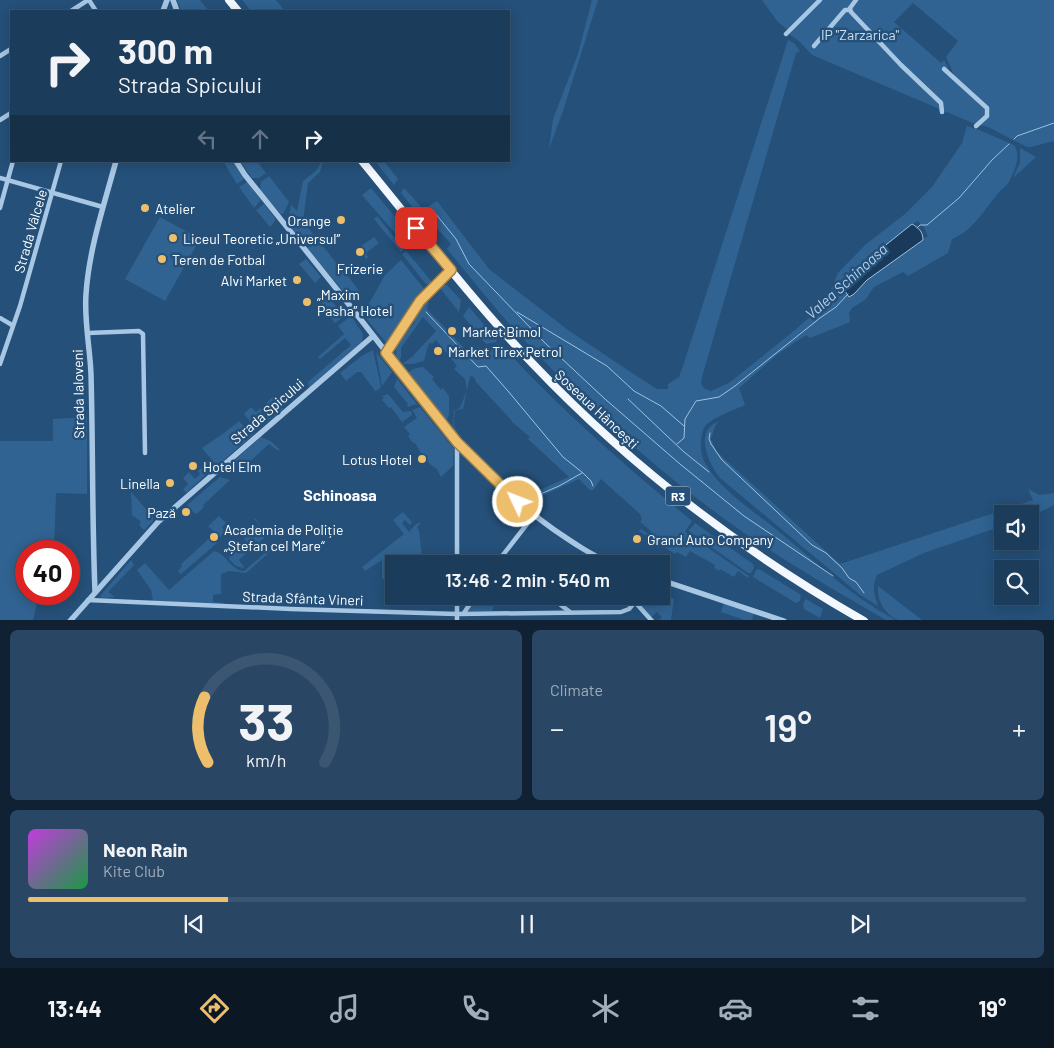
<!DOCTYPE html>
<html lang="en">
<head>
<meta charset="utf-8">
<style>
  :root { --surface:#1c3c5b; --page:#294764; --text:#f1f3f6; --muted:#a0adbb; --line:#3a5671; --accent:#edbe6c }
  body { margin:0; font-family:Barlow,sans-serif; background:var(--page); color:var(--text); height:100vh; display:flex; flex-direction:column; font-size:19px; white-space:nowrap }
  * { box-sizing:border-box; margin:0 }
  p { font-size:16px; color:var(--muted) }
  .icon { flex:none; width:28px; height:28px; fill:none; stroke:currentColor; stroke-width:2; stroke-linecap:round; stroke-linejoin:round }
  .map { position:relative; height:620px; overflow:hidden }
  .sheet { display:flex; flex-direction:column; gap:10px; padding:10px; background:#0f2132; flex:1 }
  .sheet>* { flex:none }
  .hud { position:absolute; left:10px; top:10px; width:500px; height:152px; border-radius:0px; box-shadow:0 2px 12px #0003,0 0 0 1px var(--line); background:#1c3c5b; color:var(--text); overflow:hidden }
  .buttons { position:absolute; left:994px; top:505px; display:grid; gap:10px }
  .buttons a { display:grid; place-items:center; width:45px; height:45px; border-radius:0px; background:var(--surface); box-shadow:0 2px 12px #0003,0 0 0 1px var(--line); font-size:25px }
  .speed { position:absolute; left:15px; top:540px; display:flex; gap:10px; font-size:25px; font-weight:700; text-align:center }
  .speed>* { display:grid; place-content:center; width:65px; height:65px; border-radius:50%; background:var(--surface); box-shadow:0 2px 12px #0003,0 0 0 1px var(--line); line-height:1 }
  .speed .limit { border:8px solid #d22; background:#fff; color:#111 }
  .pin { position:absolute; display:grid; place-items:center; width:42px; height:42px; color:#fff; margin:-21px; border-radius:10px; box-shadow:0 2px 8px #0006 }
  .me { position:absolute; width:55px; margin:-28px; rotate:313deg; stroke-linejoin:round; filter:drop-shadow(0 0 4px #0008) }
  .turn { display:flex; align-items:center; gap:18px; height:105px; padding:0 25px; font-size:22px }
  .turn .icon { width:65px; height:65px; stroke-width:2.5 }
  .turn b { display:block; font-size:35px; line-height:42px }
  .lanes { display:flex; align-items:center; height:48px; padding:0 25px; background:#0003; justify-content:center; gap:25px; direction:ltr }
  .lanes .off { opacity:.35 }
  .big { font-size:38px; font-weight:600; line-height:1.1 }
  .sheet .widget { flex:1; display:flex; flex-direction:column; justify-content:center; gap:8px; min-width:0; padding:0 18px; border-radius:8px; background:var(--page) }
  .sheet .dial { align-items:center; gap:0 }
  .dial svg { height:130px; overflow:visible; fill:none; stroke:var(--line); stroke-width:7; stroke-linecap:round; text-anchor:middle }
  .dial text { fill:var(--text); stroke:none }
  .song { display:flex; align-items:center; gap:15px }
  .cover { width:60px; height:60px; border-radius:8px; background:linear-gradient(135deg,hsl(290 70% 55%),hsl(140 70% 35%)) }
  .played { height:5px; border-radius:2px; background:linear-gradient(90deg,var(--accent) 20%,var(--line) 20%) }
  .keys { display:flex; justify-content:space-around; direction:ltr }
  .heat { display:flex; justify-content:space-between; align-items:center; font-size:28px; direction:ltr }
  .sheet .tiles { flex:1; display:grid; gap:10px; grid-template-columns:1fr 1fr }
  .widget:last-child { grid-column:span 2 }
  .trip { position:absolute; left:385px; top:555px; width:285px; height:50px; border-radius:0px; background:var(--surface); box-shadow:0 2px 12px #0003,0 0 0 1px var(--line); font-weight:600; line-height:50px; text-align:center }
  .menu { display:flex; height:80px; justify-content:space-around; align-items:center; background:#0b1824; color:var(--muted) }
  .menu .icon { width:35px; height:35px }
  .menu .active { color:var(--accent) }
  .menu b { font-size:22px; color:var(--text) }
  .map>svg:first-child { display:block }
</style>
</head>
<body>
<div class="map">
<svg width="1054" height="621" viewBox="0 0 1054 621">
  <rect width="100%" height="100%" fill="#255079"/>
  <g fill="#306391" fill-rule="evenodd">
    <polygon points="177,0 200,0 209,11 181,11"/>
    <polygon points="242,0 276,0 285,11 251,11"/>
    <polygon points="592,0 598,0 563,111 549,149 553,119 578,54"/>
    <path d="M 762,0 L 1054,0 L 1054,141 L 1031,147 L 1027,147 L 988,127 L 980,125 C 986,119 991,114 988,106 L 954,75 L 946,57 L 958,41 L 913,3 L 894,22 L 941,63 L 944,60 L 951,73 L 984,107 L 985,115 L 975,124 L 812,55 L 800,42 L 789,34 L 791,33 L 777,21 Z"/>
    <path d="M 788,40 L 794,43 L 800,51 L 796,53 L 702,377 L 701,384 L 705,389 L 711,391 L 729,383 L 795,330 L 821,307 L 829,294 L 838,273 L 865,245 L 905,214 L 932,187 L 962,143 L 967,126 L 979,130 L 1014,145 C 1022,157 1014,171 1009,182 C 1006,187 999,191 996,196 C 983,212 972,231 952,239 L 948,253 L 908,276 L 903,272 L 874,287 L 865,300 L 852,308 L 849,313 L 850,322 L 810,338 L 806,335 L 778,354 L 739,388 L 745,405 C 734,410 707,419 703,430 C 700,440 700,454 705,463 C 720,489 749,508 772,526 C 801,549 829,576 860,598 C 871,606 884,613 895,620 L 886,620 C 829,587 772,554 719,515 C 644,460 575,396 512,327 C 490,302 468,275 447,249 L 451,244 L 431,222 L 427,225 L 422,220 L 429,206 L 437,201 L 489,269 L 568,330 L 626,369 L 657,389 L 668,389 L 668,384 L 679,377 L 682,369 ZM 918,221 L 924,227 L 928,236 L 867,280 L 854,294 L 912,224 Z"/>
    <polygon points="1020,148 1036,157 1013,178 1020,163"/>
    <polygon points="223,161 233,161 244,179 237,184"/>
    <polygon points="240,161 257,161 266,173 259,178 252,178"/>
    <polygon points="322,161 323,161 320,172 308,183 303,221 315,237 305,245 288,224 291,205 297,211 303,181 316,171"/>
    <polygon points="375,161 384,161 398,179 394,185"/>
    <polygon points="269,176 289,202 283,214 281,214 260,190 261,182"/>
    <polygon points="247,182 261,200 254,208 239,187"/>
    <polygon points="371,188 415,241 408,248 362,195"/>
    <polygon points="404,188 422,208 418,214 401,193"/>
    <polygon points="264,204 275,218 275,221 270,227 256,210"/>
    <polygon points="377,216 404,249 401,252 374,219"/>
    <polygon points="160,217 200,239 165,301 125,279"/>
    <polygon points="374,237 379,243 366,253 368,257 366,259 361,250 358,251 357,249"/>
    <polygon points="317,239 339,266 339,269 348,276 360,292 357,302 352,302 307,248"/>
    <polygon points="406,251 433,283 432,284 430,285 425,283 402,254"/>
    <polygon points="306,259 321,277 315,283 299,264"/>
    <polygon points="401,260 425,290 390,343 387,344 366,318 362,311 366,309 385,275"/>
    <polygon points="444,285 447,285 461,300 459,312 440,288"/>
    <polygon points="327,295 344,316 335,323 317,302"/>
    <path d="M 429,299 L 427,309 L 466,350 L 467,349 L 471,353 L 478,347 L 480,348 L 473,354 L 478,360 L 485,354 L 482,350 L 496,348 L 506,350 C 563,412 627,467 692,521 L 685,532 L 749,576 L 748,578 L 738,571 L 734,577 L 720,569 L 719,571 L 714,568 L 715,565 L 690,551 L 686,557 L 677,552 L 675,554 L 639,531 L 641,529 L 650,535 L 651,531 L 640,522 L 642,520 L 640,514 L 601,479 L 593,490 L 590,490 L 579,479 L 533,500 L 529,505 L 543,518 L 528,507 L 528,505 L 512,491 L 513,490 L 524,497 L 569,477 L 528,439 L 530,437 L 512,422 L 512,421 L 476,382 L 474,377 L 470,376 L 463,409 L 455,410 C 455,417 452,426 457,432 L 455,431 L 453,424 L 454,410 L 460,408 L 467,390 L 465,379 L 454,369 L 457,366 L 436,340 L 432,344 L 430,342 L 428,346 L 424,361 L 412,364 L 402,364 L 413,356 L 436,331 L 423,317 L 401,348 L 401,358 L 399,360 C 398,358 396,356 396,353 C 394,345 410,329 415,322 L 414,317 Z"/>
    <polygon points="469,307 497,340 496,342 486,344 463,316"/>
    <polygon points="351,316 363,334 362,342 309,388 308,382 351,345 345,338 320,359 318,357 344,334 338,326"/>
    <polygon points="373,350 381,387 378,390 375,391 361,372 357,372 346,381 340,373 363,355"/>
    <polygon points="376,352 392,372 382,386"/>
    <path d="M 423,367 L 434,377 L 432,379 L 441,390 L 443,388 L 449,396 L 449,415 L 446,422 L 408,375 C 410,368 417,368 423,367 Z"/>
    <polygon points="397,379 417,404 407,407 408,404 394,387"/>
    <polygon points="388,394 403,412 411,411 412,415 402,422 391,407 389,408 382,400 384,398 382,396"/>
    <polygon points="274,396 283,409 257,430 244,414 251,407 256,412"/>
    <path d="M 420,407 L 454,449 L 453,466 L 441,477 L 437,469 C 427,464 420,452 415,443 L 413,443 L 408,436 L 410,434 L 404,427 L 417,418 L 412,410 Z"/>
    <polygon points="87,417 87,494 56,493 54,551 26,551 26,594 39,594 33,620 0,620 0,441 53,441 53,419"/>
    <polygon points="239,421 244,427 249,425 255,433 217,466 202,448 224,433"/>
    <path d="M 719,421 L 715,426 L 711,439 L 717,452 L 840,564 L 1033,500 L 1028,489 L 1039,495 L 1054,493 L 1054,505 L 1030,517 L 1030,514 L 1002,514 L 1002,526 L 924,553 L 877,575 C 872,586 874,595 878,606 L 859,594 L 720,478 C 711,467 698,441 709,428 C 711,425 716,423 719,421 Z"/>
    <polygon points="261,437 272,442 280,450 277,450 269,444 239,471 235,465 235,460"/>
    <polygon points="206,465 210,471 186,493 183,489 188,484 183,478 189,472 195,479 200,474 198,471"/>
    <polygon points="220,477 230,480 203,505 204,507 199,512 195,514 187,505"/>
    <polygon points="131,492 153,517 153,521 144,530 139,525 141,522 132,515"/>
    <polygon points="403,512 412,522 410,525 405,520 402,523 409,532 416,524 422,522 417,527 419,531 423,564 394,564 391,580 382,579 382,560 365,571 362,567 404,534 393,520"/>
    <polygon points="219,516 226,523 222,527 226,532 220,537 208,526"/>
    <polygon points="255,518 268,535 252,548 244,539 260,525 254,519"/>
    <polygon points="695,523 753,564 754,568 751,573 748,573 690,532 689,530"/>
    <polygon points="212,536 217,543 181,574 178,571 182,566 181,564"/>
    <polygon points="233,540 238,545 242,541 250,550 239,560 244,567 243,568 236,566 229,559 231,553 225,546"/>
    <path d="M 278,542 L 279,544 L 246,573 L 229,571 L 221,574 L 221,594 L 213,595 L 213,602 L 223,603 L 223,605 L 153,601 L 151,590 L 137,570 L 145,563 L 169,590 L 214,551 C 226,553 230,570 244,571 Z"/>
    <polygon points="131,560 134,565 108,592 115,597 102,598 100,596"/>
    <polygon points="759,569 801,595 800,601 796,603 753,577 756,570"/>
    <path d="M 878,586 L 922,620 C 916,621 907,621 901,621 C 886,617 876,600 878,586 Z"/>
    <polygon points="661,595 674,599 671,620 659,620 662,617 657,612 651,617 641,605 642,597 661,596"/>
    <polygon points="477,596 494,607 492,611 468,611"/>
    <polygon points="806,599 823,609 820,618 804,609 803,604"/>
    <polygon points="724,603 754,613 752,620 747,621 721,612"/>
  </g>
  <path fill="#193a5a" stroke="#9cc3e4" d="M 912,224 C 919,228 923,232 923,240 L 867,280 L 854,294 L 849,297 L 845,291 L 845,284 L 882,248 Z"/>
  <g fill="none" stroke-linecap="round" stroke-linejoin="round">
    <g stroke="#9cc3e4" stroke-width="1">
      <polyline points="1014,139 1017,136 1054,123"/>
      <polyline points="435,213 456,239 469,264 545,343 605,399 680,464 744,516 833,576"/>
      <polyline points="917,228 920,225 927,225 959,198 992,160 1009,144"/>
      <polyline points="426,312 478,367 486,366 508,391 563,457 583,473 591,481 593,486"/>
      <polyline points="517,312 607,366 634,391 661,406 684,426"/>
      <polyline points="628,399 684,452 709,472"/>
      <polyline points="710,433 709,439 711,444 722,460 812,545 826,553 842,568 849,578 856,582 864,593"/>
      <polyline points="677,444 684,438 685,419 696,401 719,397 735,386 820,318 836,307 848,294"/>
      <polyline points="529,499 559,486 582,473"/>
    </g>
    <g stroke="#a8c7e4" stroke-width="4.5">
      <polyline points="89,0 96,11"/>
      <polyline points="856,0 850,8 851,12 901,65 941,103 942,112"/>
      <polyline points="71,11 88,0"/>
      <polyline points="786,34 820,0"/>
      <polyline points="814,46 845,10 850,10"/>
      <polyline points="0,56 11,49"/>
      <polyline points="944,69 987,108 987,116 976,126"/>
      <polyline points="0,120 11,113"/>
      <polyline points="0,178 103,207"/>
      <polyline points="0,208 13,161"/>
      <polyline points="0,318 12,325"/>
      <polyline points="88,333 139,331 143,334 145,453"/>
      <polyline points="0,364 20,306 61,161"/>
      <polyline points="500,558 508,564"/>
      <polyline points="457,564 457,442"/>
      <polyline points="496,564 534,515"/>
      <polyline points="457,596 457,621"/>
      <polyline points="549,596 570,612"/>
      <polyline points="631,596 635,602 652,621"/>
      <polyline points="88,600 291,609 457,614 621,612 629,609 635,602"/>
      <polyline points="464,613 475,596"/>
    </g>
    <g stroke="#a8c7e4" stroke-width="5.5">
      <polyline points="173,0 177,11"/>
      <polyline points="163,11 167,0"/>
      <path d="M 236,161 L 245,175 C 281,220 318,265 354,311 C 416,389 471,471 553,529 C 572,542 591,555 612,564"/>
      <polyline points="386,353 420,301 451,270"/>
      <polyline points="661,580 784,621"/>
      <path d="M 95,591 C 92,519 93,446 91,374 C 90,348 84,321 86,294 C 89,249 104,205 116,161"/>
      <polyline points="70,621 158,522 373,336"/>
    </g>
    <g stroke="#f3f8fe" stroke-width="8">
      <polyline points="229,0 238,11"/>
      <path d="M 362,161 C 418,229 472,300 533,364 C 630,466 742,551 864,621"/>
    </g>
  </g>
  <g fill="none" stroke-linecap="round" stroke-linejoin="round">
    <defs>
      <polyline id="route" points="416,228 451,270 420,301 386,353 457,442 518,502"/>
    </defs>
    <use href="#route" stroke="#9a7c46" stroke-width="12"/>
    <use href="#route" stroke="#edbe6c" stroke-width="9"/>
  </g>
  <g fill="#edbe6c" stroke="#255079" stroke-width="2">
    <circle cx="145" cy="208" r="5"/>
    <circle cx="341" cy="220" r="5"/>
    <circle cx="173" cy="238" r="5"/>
    <circle cx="360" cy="252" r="5"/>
    <circle cx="162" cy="259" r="5"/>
    <circle cx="297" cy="280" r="5"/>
    <circle cx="307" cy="302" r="5"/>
    <circle cx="452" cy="331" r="5"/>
    <circle cx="438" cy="351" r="5"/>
    <circle cx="422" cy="459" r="5"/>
    <circle cx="193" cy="466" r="5"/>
    <circle cx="170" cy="483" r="5"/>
    <circle cx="186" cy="512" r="5"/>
    <circle cx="214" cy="537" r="5"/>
    <circle cx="637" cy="539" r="5"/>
  </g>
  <g text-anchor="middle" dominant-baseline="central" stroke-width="5" stroke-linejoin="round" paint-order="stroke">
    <rect fill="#255079" stroke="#becad7" stroke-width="1" x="665.5" y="486.5" width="25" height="19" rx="4"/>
    <g font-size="12" font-weight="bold" fill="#fff">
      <text x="678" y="496">R3</text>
    </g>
    <g font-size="14" fill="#cae0f3" stroke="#255079">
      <text x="860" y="34">IP "Zarzarica"</text>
    </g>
    <g font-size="14" fill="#fff" stroke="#255079" text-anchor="start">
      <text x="155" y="208">Atelier</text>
      <text x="331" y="220" text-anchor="end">Orange</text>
      <text x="183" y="238">Liceul Teoretic „Universul”</text>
      <text x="172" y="259">Teren de Fotbal</text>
      <text x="360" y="268" text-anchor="middle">Frizerie</text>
      <text x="287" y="280" text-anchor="end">Alvi Market</text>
      <text x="317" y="294">„Maxim<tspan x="317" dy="16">Pasha” Hotel</tspan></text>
      <text x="462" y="331">Market Bimol</text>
      <text x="448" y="351">Market Tirex Petrol</text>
      <text x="412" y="459" text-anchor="end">Lotus Hotel</text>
      <text x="203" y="466">Hotel Elm</text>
      <text x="160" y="483" text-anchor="end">Linella</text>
      <text x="176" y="512" text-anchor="end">Pază</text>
      <text x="224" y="529">Academia de Poliție<tspan x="224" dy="16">„Ștefan cel Mare“</tspan></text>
      <text x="647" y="539">Grand Auto Company</text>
    </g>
    <g font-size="14" fill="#fff" stroke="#255079">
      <text transform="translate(30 231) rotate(-74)">Strada Vâlcele</text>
      <text transform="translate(78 394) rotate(-91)">Strada Ialoveni</text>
      <text transform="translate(597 409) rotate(43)">Șoseaua Hâncești</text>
      <text transform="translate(267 411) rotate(-41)">Strada Spicului</text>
      <text transform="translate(303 598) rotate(2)">Strada Sfânta Vineri</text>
    </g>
    <g font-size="15" font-style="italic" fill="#b3d1ec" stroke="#255079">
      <text transform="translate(846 281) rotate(-42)">Valea Schinoasa</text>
    </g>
    <g font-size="16" font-weight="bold" fill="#fff" stroke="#255079">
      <text x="340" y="494">Schinoasa</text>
    </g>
  </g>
</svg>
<div class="buttons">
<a><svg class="icon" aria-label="sound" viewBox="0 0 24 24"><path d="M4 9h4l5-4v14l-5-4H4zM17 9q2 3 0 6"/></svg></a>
<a><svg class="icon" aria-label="search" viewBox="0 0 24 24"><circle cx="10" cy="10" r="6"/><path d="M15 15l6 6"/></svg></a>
</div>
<div class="speed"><div class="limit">40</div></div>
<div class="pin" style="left:416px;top:228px;background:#d93025"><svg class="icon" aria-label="arrive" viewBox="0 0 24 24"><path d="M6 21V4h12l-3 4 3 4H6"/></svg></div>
<svg class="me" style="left:518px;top:502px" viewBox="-20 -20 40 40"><circle r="17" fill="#edbe6c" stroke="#fff" stroke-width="3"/><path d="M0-11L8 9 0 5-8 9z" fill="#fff"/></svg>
<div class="trip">13:46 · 2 min · 540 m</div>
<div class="hud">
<div class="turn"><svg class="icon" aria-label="right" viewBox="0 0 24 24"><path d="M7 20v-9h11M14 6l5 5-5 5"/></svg><div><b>300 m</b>Strada Spicului</div></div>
<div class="lanes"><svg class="icon off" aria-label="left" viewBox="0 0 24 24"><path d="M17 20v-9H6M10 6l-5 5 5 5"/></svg><svg class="icon off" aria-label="ahead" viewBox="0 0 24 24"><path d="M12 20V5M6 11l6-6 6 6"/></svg><svg class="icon" aria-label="right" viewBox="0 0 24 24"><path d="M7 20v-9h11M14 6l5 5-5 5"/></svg></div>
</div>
</div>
<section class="sheet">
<div class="tiles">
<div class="widget dial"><svg viewBox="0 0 100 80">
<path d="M14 69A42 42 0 1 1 86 69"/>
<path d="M14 69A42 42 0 0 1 12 29" stroke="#edbe6c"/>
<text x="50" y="56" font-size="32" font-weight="700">33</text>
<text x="50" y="72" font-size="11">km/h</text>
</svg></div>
<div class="widget"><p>Climate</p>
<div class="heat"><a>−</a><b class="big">19°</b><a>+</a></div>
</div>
<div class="widget">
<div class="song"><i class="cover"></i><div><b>Neon Rain</b><p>Kite Club</p></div></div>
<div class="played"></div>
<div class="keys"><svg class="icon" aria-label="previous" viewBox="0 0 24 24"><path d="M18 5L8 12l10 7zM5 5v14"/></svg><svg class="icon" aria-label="pause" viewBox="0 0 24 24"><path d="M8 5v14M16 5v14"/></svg><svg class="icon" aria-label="next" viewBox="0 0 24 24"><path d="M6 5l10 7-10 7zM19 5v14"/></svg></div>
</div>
</div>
</section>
<nav class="menu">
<b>13:44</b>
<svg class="icon active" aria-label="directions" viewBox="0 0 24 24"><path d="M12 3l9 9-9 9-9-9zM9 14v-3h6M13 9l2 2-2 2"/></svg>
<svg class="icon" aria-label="music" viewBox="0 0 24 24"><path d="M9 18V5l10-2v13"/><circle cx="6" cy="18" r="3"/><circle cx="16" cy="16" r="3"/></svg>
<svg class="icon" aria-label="phone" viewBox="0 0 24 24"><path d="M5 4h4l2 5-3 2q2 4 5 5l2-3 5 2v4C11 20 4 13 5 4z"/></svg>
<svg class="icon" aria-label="climate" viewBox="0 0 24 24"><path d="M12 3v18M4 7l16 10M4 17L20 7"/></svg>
<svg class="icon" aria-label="car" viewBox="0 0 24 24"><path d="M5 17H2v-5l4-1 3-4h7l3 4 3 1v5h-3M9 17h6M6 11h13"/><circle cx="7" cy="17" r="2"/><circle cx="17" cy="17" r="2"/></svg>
<svg class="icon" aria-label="filters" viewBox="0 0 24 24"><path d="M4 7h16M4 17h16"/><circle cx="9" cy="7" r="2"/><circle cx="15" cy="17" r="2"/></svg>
<b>19°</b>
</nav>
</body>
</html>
